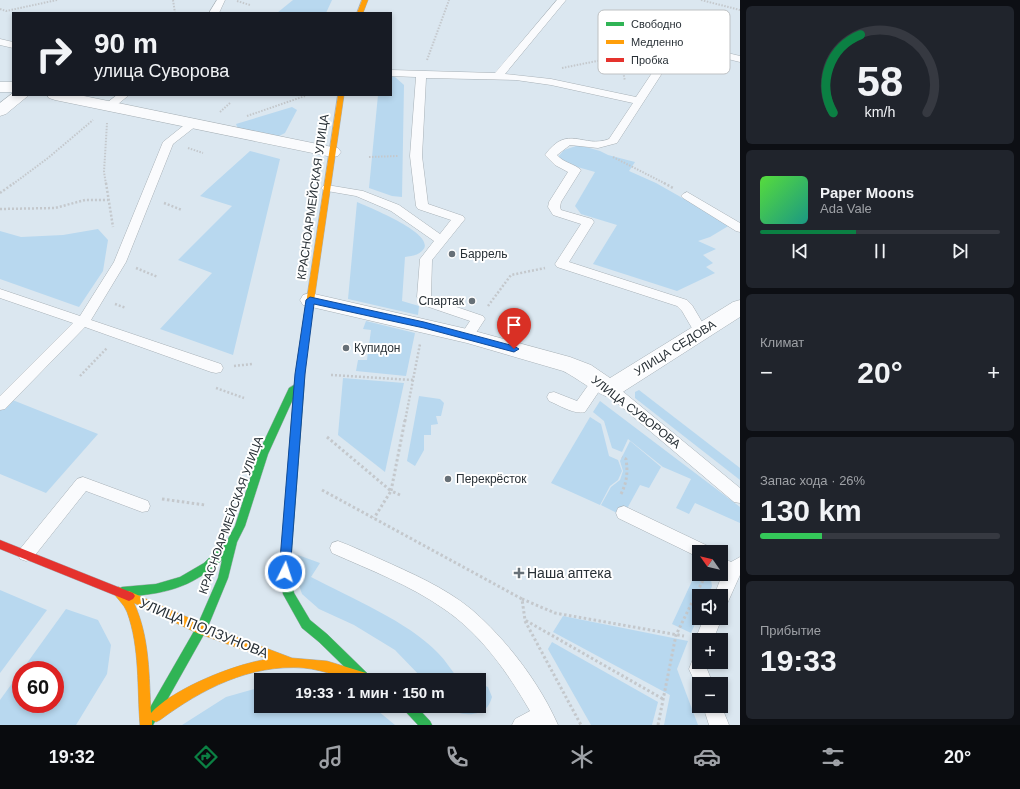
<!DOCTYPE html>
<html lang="ru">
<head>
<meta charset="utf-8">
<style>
  :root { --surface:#171b24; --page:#20242c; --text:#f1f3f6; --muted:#9ea1a6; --line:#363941; --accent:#0b8043 }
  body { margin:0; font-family:Arial,sans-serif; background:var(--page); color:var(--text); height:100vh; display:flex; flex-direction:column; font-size:15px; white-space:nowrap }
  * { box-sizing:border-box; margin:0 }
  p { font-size:13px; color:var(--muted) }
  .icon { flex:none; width:22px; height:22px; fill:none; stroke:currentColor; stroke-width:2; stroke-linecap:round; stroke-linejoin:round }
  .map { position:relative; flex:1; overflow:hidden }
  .sheet { display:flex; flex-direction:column; gap:6px; padding:6px; background:#0d0f14; width:280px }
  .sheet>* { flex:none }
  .hud { position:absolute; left:12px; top:12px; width:380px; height:84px; border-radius:0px; box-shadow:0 2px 6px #0003; background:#171b24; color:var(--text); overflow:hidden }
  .needle { width:26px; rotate:304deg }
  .tools { position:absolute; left:692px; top:545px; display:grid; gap:8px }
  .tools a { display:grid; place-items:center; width:36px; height:36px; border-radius:0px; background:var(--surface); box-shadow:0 2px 6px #0003; font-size:20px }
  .speed { position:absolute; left:12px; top:661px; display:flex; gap:8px; font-size:20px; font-weight:700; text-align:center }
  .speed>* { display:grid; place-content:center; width:52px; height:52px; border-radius:50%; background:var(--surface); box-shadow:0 2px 6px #0003; line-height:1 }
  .speed .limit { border:6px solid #d22; background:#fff; color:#111 }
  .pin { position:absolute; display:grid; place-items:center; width:34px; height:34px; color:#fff; margin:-41px -17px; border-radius:50% 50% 50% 0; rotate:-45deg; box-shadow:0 0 4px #0007 }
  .pin .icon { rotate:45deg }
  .me { position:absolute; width:44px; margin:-22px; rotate:4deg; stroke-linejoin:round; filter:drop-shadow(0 0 3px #0008) }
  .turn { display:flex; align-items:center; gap:14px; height:84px; padding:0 16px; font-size:18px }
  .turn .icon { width:52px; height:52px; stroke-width:2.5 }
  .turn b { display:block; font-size:28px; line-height:34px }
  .big { font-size:30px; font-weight:700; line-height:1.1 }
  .sheet .widget { flex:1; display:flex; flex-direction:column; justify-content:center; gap:6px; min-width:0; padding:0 14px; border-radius:6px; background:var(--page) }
  .sheet .dial { align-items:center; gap:0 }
  .dial svg { height:104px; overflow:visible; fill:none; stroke:var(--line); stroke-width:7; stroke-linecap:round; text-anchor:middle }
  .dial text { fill:var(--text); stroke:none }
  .song { display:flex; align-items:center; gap:12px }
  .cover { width:48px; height:48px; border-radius:6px; background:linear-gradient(135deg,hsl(110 70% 55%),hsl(170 70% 35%)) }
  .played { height:4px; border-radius:2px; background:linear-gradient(90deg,var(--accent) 40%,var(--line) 40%) }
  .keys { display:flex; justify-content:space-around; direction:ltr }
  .heat { display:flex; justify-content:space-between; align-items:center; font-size:22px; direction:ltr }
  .charge { height:6px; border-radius:3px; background:linear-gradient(90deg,#34c759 26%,var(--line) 0) }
  .trip { position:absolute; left:254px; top:673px; width:232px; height:40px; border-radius:0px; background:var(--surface); box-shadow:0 2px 6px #0003; font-weight:700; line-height:40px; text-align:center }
  .tabs { display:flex; height:64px; justify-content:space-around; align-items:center; background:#090b0e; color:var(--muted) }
  .tabs .icon { width:28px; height:28px }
  .tabs .current { color:var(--accent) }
  .tabs b { font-size:18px; color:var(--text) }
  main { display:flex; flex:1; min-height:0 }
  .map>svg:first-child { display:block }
</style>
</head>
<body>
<main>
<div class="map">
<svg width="740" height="725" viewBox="0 0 740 725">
  <rect width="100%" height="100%" fill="#dbe7f0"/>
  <g fill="#b8d8ef">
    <polygon points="293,0 332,0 326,13 277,13"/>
    <polygon points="391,77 395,77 404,85 402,197 392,196 369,188 378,95 391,95"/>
    <polygon points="292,107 297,110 285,133 275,138 238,129 236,124"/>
    <polygon points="579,145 600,151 608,155 635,162 629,171 656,183 730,225 710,237 698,241 716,249 703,255 713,263 706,267 715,273 677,291 593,264 617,225 581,214 575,206 595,172 567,164 558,157 564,150"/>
    <polygon points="250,151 280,159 233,355 160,329 212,273 178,260 232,206 200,196"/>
    <path d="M 357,202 C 368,207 440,235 422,251 C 417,256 410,256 405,257 L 402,301 L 419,306 L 418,315 L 348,299 Z"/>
    <polygon points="98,229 108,240 103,271 79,307 0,279 0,231 21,237 63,235"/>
    <polygon points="366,321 415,333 406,376 356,371 358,360 367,360 371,330 363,329"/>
    <polygon points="343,378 404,383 385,472 338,435"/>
    <polygon points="639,390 740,468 740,480 635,398 635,392"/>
    <polygon points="419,396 440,399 444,403 441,416 436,416 438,424 431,425 431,435 424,435 424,450 415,466 407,461"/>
    <polygon points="10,399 98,434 46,493 0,474 0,409"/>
    <polygon points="600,401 740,507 740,523 695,503 689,514 676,508 691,479 663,467 628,439 622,452 612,448 604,421 593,412"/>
    <polygon points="590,417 601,424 609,456 618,460 622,471 618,480 610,486 600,505 551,483"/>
    <polygon points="630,441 661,467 649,488 640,485 623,516 601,505 611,487 620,480 623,471 620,461"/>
    <path d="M 287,551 L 320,563 L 311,577 C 349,597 409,622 438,653 C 446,661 452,671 459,680 L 424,680 L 395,650 L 354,625 L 319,609 L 302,594 Z"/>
    <polygon points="699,566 699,574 710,574 712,586 708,596 699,596 699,615 691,633 672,624"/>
    <polygon points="0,590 47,610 0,673"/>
    <polygon points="66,609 98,620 111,645 107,674 76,725 0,725 0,700 21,671 21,704 55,704 55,670 22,670"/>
    <polygon points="563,616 688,641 677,669 698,725 664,725 670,695 553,632"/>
    <polygon points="552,642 658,702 652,725 591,725 548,649"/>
    <path d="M 483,685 L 488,687 L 492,697 C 491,700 490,703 488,706 C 479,718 456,716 447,706 L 479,706 L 479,687 Z"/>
    <polygon points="261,687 261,706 372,706 395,725 182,725 226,697"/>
  </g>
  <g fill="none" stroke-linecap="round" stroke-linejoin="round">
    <defs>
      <g id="lane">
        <polygon points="217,0 225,0 219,13 209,13"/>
        <path d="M 557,0 L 566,0 L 505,74 L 551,79 L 636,97 L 680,31 L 686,31 L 688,33 L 682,42 L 740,56 L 740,62 L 679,47 L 617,143 L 598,148 L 570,145 L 557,155 C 564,163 575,164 581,170 L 561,202 L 560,207 L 561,210 L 592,219 L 594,222 L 569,262 L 687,300 L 692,305 L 708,332 L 706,335 L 701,337 L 696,335 L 682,311 L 677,306 L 557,267 L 555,264 L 581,224 L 553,215 L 548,207 L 549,202 L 568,172 L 555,165 L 545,155 C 568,123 583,149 609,139 L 633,103 L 551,85 L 516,80 L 426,78 L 422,156 L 428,204 L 463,216 L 465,219 L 432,260 L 431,296 L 433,299 L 483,316 L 485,319 L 472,339 L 467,341 L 462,339 L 460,336 L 470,321 L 423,305 L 417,297 L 420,259 L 434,241 L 391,211 L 356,196 L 327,191 L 323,190 L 321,188 L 323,186 L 327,185 L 363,191 L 399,205 L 440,234 L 451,220 L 418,209 L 416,206 L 410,156 L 416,77 L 391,76 L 391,70 L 495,73 Z"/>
        <polygon points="0,39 13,42 13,48 0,45"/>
        <polygon points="117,95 129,95 112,109 104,109 103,107 104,105"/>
        <polygon points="192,121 197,124 196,126 173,144 126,262 91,320 221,364 223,368 221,372 216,373 211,372 85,327 5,409 0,410 0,396 73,323 0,298 0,289 80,316 114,262 163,142 188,122"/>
        <polygon points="687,192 740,223 740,232 736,231 683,198 681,196 683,194"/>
        <path d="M 599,376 L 604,377 L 606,381 L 585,412 C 574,415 559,405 549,401 L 547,397 L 549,393 L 554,392 L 577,401 L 594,377 Z"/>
        <polygon points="610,384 615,385 740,488 740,503 734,502 605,393 603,389 605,385"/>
        <polygon points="83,477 148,501 150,506 148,511 142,512 86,491 32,559 26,561 20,559 18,554 20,549 77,479"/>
        <polygon points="624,506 710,547 712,552 699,552 698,557 618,518 616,513 618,508"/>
        <path d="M 338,541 C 352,546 366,553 380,559 C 411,573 444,587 471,609 C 506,639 539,682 558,725 L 512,725 L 515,719 L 530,711 C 508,673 481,634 444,609 C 410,585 370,570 332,553 L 330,548 L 332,543 Z"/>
        <polygon points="721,557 731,562 740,557 740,575 727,604 721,607 721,596 714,596 722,575 721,573"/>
        <polygon points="721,616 722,618 713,640 699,640 699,646 698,646 695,640 704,618 721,618"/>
        <polygon points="699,654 699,662 709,662 707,669 713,684 699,684 699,691 689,669 694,656"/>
        <polygon points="721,705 729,725 709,725 703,706"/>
      </g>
      <g id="street">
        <rect x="0" y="82" width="13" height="10"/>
        <polygon points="13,93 13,95 29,95 6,114 0,116 0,103"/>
        <polygon points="47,95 79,95 332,147 338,148 341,152 338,156 332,157 55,100 49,98"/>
        <path d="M 310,293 L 467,329 L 570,357 L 591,365 L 610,378 L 733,302 L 740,300 L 740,317 L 618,395 C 615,396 612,397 609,397 C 600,396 574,376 563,371 L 467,343 L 303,305 L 300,300 L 303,295 Z"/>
      </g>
      <g id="fast">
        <path d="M 294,385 L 302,386 L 304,388 L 290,572 L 294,593 L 310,620 L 327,634 L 368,674 L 370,678 L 369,680 L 358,680 L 319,642 L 302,628 L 283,594 L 280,572 L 293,399 L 268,454 L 245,526 L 237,542 L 228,578 L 207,629 L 153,725 L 140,725 L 197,626 L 218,578 L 222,560 C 190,589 164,594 122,597 L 118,595 L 116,592 L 118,589 L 122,587 L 156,584 L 180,577 L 204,563 L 228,539 L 235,526 L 258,454 L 289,388 Z"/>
        <polygon points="402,706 416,706 430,721 432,725 418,725 404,710"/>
      </g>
      <g id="slow">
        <polygon points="362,0 368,0 363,13 357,13"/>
        <polygon points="338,95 344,95 306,356 304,388 299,391 294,388 298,356"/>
        <path d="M 119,587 L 126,592 L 129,591 L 133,593 L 205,625 L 292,658 L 327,661 L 366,673 L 368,677 L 367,680 C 345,680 325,670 304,668 C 250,664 202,689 160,720 L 156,722 L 152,720 L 152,725 L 140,725 C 137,689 140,647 127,612 C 124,604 117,599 113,592 L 115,589 ZM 134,603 L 197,633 L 268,659 C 235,664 174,688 151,713 C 149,677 150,637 134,603 Z"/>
      </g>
      <polygon id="jam" points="0,540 133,593 135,596 133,599 129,601 0,549"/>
    </defs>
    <use href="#lane" stroke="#a8b1b7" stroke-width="1"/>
    <use href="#street" stroke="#a8b1b7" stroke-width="1"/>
    <use href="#fast" stroke="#a8b1b7" stroke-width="1"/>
    <use href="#slow" stroke="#a8b1b7" stroke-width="1"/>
    <use href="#jam" stroke="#a8b1b7" stroke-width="1"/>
    <g stroke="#c4c8cc" stroke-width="2" stroke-dasharray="1.5 1.5" stroke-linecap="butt">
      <polyline points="173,0 175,13"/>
      <polyline points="701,0 740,10"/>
      <polyline points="237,1 250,5"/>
      <polyline points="0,9 6,11 57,0"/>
      <polyline points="606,15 616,39 625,81"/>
      <polyline points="427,60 449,0"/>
      <polyline points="562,68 597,61 648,55"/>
      <polyline points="220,112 231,102"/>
      <polyline points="247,116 305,96"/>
      <polyline points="188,148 203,153"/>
      <polyline points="369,157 398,156"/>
      <polyline points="613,157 666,184"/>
      <polyline points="13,184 48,158 93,120"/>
      <polyline points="106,184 104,172 107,123"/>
    </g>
    <g stroke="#c4c8cc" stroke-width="2.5" stroke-dasharray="2 2" stroke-linecap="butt">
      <polyline points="106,183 113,227"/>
      <polyline points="664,183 673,188"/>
      <polyline points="0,193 14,183"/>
      <polyline points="164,203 182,210"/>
      <polyline points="0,209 55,208 85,200 108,200"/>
      <polyline points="136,268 158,277"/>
      <polyline points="115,304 126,308"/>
      <polyline points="488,306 511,275 545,268"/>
      <polyline points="234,366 252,364"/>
      <polyline points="331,375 413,380"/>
      <polyline points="80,376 107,348"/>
      <polyline points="216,388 244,398"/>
      <polyline points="405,421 420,344"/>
    </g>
    <g stroke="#c4c8cc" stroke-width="3" stroke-dasharray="2.5 2.5" stroke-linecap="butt">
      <polyline points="327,437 391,491 374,518"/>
      <polyline points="322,490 522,599 525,620 663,699"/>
      <path d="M 621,494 C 627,482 628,472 626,459 L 622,457"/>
      <polyline points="400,495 391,491 405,420"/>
      <polyline points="162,499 205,505"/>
      <polyline points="522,599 555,613 684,636"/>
      <polyline points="525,621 581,725"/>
      <polyline points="658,725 676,635 706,574"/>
    </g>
    <use href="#lane" fill="#fafbfd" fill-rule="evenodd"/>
    <use href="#street" fill="#fafbfd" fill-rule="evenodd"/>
    <use href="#fast" fill="#30b455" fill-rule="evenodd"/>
    <use href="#slow" fill="#ff9f0a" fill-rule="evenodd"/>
    <use href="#jam" fill="#e5322d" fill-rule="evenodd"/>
  </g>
  <polygon fill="#1a73e8" stroke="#114b97" points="310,297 424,322 514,346 519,349 514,352 424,328 314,304 305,374 290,572 289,576 285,577 281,576 279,572 295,374 306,300"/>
  <g fill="#677077" stroke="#fff" stroke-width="1.5">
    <circle cx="452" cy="254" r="4"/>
    <circle cx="472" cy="301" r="4"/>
    <circle cx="346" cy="348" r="4"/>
    <circle cx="448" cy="479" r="4"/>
    <path d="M517 567h4v4h4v4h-4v4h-4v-4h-4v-4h4z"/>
  </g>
  <g text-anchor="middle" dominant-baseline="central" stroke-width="4" stroke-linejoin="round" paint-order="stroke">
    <g font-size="12" fill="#283036" stroke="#fff">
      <text transform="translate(313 197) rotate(-82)">КРАСНОАРМЕЙСКАЯ УЛИЦА</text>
      <text transform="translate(675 348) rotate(-32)">УЛИЦА СЕДОВА</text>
      <text transform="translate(636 412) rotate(38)">УЛИЦА СУВОРОВА</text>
      <text transform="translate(231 515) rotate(-70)">КРАСНОАРМЕЙСКАЯ УЛИЦА</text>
    </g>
    <g font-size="12" fill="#283036" stroke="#fff" text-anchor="start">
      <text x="460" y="254">Баррель</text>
      <text x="464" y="301" text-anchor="end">Спартак</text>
      <text x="354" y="348">Купидон</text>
      <text x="456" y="479">Перекрёсток</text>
    </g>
    <g font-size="14" fill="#283036" stroke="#fff" text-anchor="start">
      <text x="527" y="573">Наша аптека</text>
    </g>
    <g font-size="14" fill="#283036" stroke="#fff">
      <text transform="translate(204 628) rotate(22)">УЛИЦА ПОЛЗУНОВА</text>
    </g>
  </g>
  <rect x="598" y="10" width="132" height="64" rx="6" fill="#fff" stroke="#bec1c3" stroke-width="1"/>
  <rect x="606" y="22" width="18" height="4" fill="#30b455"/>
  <rect x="606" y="40" width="18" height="4" fill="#ff9f0a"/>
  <rect x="606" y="58" width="18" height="4" fill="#e5322d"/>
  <g font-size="11" fill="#283036">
    <text x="631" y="28">Свободно</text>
    <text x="631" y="46">Медленно</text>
    <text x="631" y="64">Пробка</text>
  </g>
</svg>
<div class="tools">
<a><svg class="needle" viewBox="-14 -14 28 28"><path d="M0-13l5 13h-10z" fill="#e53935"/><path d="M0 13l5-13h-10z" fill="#9ea1a6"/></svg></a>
<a><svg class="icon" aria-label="sound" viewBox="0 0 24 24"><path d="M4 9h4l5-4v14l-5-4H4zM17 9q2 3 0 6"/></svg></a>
<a>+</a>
<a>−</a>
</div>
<div class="speed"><div class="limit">60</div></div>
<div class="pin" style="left:514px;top:349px;background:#d93025"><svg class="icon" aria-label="arrive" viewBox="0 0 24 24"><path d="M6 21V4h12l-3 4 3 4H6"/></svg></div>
<svg class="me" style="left:285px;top:572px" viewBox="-20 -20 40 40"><circle r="17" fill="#1a73e8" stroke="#fff" stroke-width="3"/><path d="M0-11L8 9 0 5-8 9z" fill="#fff"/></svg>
<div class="trip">19:33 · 1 мин · 150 m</div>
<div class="hud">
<div class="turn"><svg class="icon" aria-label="right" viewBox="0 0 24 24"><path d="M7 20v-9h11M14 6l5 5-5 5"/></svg><div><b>90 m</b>улица Суворова</div></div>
</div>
</div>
<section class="sheet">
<div class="widget dial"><svg viewBox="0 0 100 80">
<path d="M14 69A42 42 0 1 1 86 69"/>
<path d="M14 69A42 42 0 0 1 35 9" stroke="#0b8043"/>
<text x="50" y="56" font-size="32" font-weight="700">58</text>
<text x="50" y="72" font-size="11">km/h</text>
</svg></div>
<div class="widget">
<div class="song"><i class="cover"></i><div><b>Paper Moons</b><p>Ada Vale</p></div></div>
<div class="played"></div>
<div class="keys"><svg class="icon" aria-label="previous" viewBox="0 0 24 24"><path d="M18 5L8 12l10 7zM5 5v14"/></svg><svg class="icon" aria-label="pause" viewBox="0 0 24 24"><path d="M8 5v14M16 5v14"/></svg><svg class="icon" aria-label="next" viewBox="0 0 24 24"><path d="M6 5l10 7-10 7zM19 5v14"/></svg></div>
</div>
<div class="widget"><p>Климат</p>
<div class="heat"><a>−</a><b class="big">20°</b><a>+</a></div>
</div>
<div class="widget"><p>Запас хода · 26%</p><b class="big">130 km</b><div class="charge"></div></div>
<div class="widget"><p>Прибытие</p><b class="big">19:33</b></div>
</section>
</main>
<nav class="tabs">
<b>19:32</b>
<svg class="icon current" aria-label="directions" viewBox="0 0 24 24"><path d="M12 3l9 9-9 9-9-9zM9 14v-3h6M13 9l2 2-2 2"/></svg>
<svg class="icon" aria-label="music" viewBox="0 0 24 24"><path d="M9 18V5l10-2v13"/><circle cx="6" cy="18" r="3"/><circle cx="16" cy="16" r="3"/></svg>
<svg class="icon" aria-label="phone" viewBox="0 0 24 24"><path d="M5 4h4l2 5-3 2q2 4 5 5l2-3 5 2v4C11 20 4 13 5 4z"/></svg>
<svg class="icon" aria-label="climate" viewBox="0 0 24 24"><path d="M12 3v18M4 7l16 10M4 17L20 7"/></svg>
<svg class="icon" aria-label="car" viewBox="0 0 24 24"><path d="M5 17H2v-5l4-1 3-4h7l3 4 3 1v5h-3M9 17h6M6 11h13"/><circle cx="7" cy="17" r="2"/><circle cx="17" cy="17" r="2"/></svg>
<svg class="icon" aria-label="filters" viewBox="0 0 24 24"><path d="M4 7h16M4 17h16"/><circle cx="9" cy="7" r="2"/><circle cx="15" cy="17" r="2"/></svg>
<b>20°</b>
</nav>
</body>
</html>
